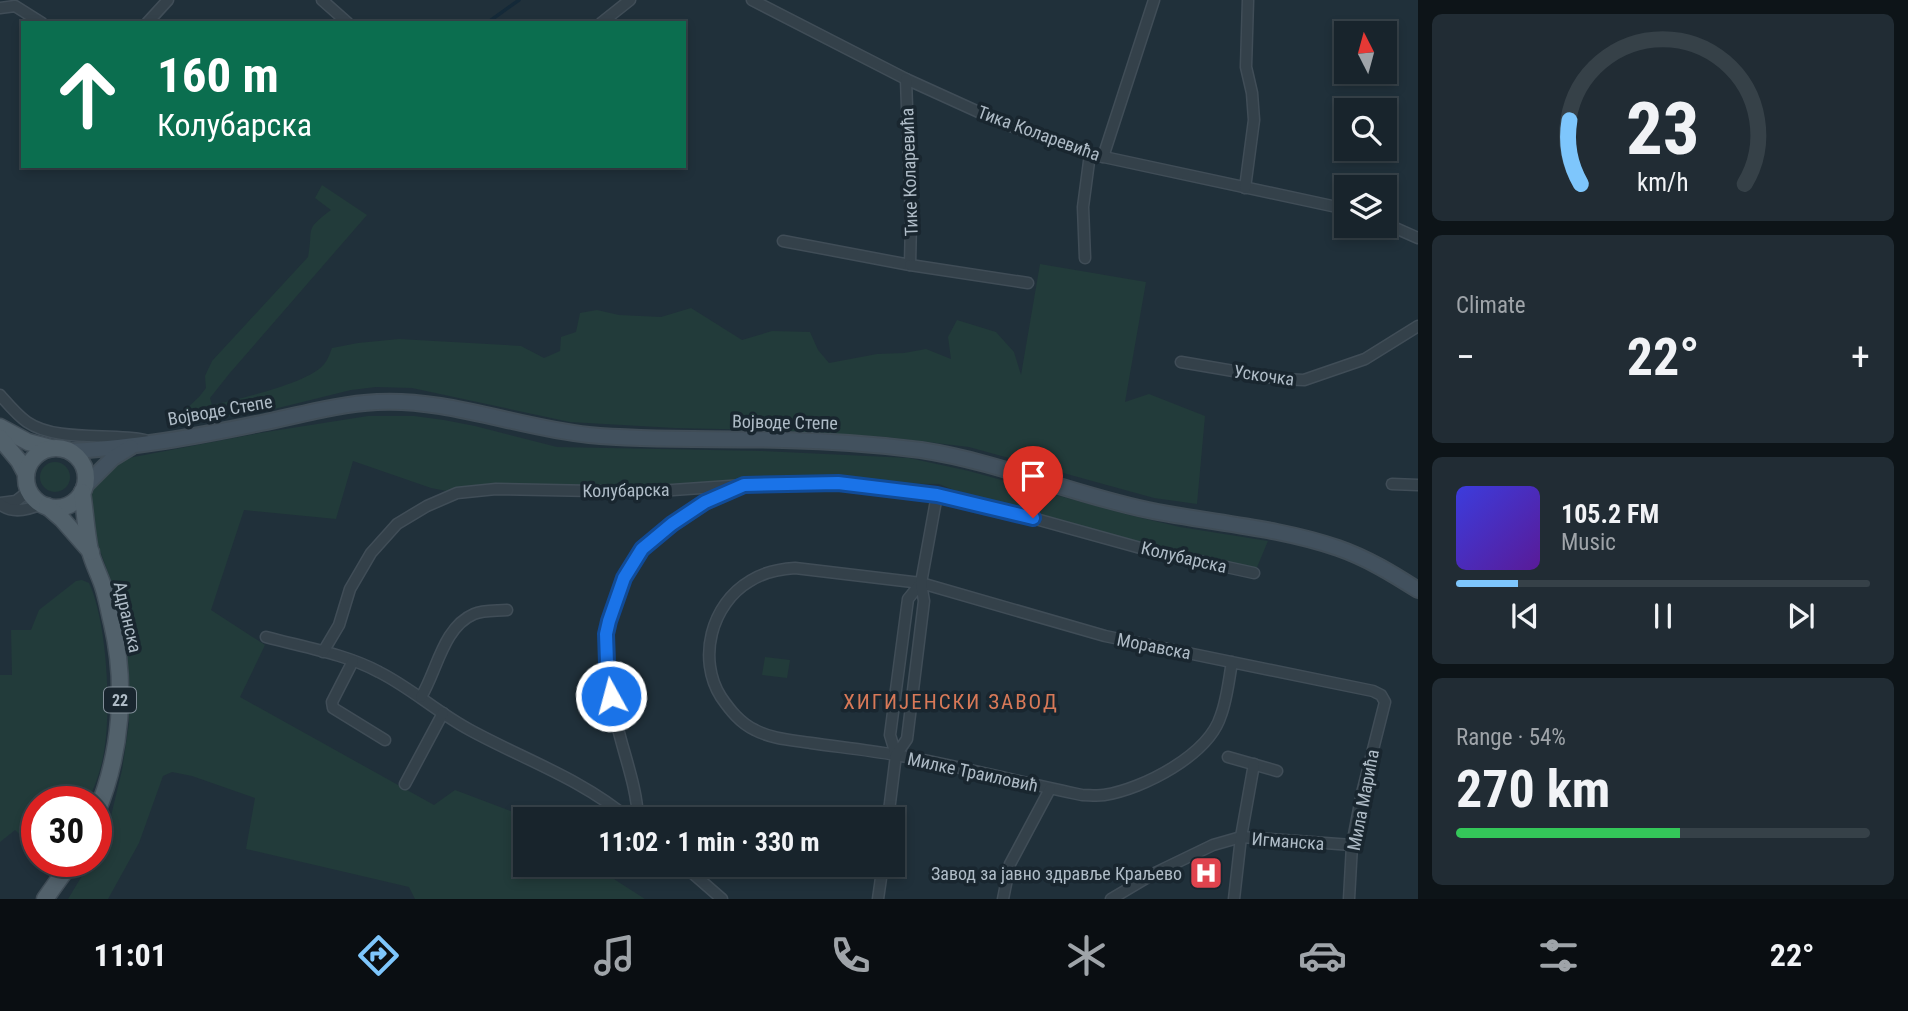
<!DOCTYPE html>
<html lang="en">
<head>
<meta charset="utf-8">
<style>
  :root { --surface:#18242c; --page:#212c34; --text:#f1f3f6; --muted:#9fa4a9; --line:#364148; --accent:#7ec6fc }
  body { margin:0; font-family:"Roboto Condensed",sans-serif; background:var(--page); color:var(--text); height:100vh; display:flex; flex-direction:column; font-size:26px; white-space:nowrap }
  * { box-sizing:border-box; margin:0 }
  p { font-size:23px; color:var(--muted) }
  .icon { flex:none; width:38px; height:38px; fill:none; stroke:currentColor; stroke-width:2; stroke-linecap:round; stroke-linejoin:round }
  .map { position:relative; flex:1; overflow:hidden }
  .panel { display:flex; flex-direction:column; gap:14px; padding:14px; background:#0d1418; width:490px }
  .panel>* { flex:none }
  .guide { position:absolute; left:21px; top:21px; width:665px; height:147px; border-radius:0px; box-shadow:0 4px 10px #0003,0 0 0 2px var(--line); background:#0b6e4f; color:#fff; overflow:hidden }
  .needle { width:46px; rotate:354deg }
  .tools { position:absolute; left:1334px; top:21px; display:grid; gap:14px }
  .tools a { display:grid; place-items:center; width:63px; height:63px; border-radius:0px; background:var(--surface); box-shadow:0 4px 10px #0003,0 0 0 2px var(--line); font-size:35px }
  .speed { position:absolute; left:21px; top:786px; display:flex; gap:14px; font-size:35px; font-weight:700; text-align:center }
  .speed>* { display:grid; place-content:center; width:91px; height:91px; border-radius:50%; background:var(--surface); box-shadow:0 4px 10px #0003,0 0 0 2px var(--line); line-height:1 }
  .speed .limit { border:10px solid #d22; background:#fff; color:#111 }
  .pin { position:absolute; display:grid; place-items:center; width:60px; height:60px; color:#fff; margin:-72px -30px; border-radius:50% 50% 50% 0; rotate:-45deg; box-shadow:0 0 7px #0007 }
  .pin .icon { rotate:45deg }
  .me { position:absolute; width:77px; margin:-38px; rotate:353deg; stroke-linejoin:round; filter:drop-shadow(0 0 5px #0008) }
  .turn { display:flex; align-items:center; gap:24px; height:147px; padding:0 21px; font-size:32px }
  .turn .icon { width:91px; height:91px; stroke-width:2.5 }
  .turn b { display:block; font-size:49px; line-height:60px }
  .big { font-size:52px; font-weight:700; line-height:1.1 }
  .panel .tile { flex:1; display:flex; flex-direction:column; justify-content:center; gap:10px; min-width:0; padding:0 24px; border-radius:10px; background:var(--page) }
  .panel .dial { align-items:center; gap:0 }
  .dial svg { height:182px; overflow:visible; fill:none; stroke:var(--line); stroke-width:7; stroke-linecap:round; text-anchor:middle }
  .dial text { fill:var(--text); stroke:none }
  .song { display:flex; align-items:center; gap:21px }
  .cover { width:84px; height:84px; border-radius:10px; background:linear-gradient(135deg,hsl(240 70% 55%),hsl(270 70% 35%)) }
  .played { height:7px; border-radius:4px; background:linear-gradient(90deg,var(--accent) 15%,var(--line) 15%) }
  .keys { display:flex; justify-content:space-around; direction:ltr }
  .heat { display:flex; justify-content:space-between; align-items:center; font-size:38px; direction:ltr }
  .charge { height:10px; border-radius:5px; background:linear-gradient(90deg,#34c759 54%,var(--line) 0) }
  .trip { position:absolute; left:513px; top:807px; width:392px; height:70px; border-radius:0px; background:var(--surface); box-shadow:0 4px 10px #0003,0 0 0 2px var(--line); font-weight:700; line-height:70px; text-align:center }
  .menu { display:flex; height:112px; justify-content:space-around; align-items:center; background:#0a0e12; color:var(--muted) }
  .menu .icon { width:49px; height:49px }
  .menu .current { color:var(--accent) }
  .menu b { font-size:32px; color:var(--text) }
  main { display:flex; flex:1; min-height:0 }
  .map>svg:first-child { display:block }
</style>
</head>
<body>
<main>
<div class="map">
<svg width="1418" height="899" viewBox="0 0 1418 899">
  <rect width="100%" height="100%" fill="#20303a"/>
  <g fill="#223b3a">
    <path d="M 322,185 L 367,215 L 229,374 L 210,398 L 212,405 C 238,399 311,383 325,363 C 328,359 330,353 332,348 L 358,343 L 399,339 L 521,346 L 544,358 L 560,351 L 561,337 L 576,332 L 580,313 L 597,310 L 619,315 L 661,317 L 691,308 L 742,340 L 772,331 L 810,332 L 818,350 L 829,363 L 877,354 L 904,353 L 926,349 L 951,359 L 948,337 L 957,320 L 996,332 L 1014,352 L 1021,375 L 1040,264 L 1146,282 L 1125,402 L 1149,394 L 1205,416 L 1197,504 L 1154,498 L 969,447 L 886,437 L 766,430 L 675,428 L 570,422 L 412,388 L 376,387 L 351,390 L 270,410 L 188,422 L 186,409 L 199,397 L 206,388 L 205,376 L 212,361 L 308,257 C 314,227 303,231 331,210 L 315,198 Z"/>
    <polygon points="368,416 414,416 444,420 475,426 557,447 762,451 909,458 969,471 1129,515 1180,527 1268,541 1255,572 1007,511 939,484 838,483 457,493 431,488 353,461 336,519 244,510 211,610 265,645 240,697 434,805 455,790 513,812 525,820 525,864 592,865 645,899 415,899 409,887 246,849 255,798 192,776 172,772 163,776 139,843 108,899 68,899 91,861 96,861 96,849 111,816 122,770 129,723 129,683 124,636 115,592 91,526 87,492 118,460 260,433"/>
    <circle cx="55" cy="477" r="15"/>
    <path d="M 82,580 L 89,583 C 108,623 113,723 101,766 C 98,778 93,790 88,801 L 37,802 L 37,851 L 15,830 L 0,842 L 0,675 L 12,675 L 11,630 L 31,630 L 39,610 L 76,581 Z"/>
    <polygon points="765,657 790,660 787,678 762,675"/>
  </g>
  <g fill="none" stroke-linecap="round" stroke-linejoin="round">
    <polyline stroke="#142938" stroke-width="3.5" points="487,23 519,0"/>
    <defs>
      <g id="street">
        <polyline points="322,0 348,23"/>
        <polyline points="752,0 906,79 1005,124 1090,154 1346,209"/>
        <polyline points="0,8 15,6 42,23"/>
        <polyline points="147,23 168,0"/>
        <polyline points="601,23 630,0"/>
        <polyline points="1103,157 1154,0"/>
        <polyline points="1245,188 1254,120 1252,93 1246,67 1248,0"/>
        <polyline points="1384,223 1418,238"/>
        <polyline points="783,241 910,265 911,221 906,79"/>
        <polyline points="1085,258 1083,207 1090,154"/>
        <polyline points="910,265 1028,283"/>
        <polyline points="1181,362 1280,379 1304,380 1365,359 1418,326"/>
        <path d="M 0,395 C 8,404 17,415 27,422 C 56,442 110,433 145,440"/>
        <polyline points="1392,484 1418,485"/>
        <polyline points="0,503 16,501 29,491"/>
        <path d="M 0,504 C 12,514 28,510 41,504"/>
        <path d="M 266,637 C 303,647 346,654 379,672 C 411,688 438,713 470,730 C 523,759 582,779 629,819"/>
        <polyline points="323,652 339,625 350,589 371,553 397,524 427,506 457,493 496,489 644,492 744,485 838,483 937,495 1007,511 1144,549 1254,573"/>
        <polyline points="353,661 332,702 333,708 385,740"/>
        <path d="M 1232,662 C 1229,679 1227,699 1221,715 C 1209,755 1143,789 1104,795 C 1097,796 1089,795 1082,795 C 1020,782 958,766 896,755 C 868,750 839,747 811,743 C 792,740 772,739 755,730 C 740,723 730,710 721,697 C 697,659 711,604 750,581 C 764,572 778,569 795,568 L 921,583 L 1105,636 L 1373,691 L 1381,695 L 1385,702 L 1362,793 L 1352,845 L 1349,899"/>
        <path d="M 421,697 C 437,671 443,627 474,614 C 483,610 496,611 507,610"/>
        <polyline points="896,755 890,735 908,599 921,583"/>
        <polyline points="1228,757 1277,771"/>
        <polyline points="405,784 443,713"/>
        <path d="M 638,819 C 637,786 623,753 616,720 C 610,693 604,664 606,636 C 607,623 612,611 616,600 C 623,583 630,562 643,548 C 669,521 703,503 737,488"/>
        <polyline points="888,819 896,755 907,739 924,601 921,583 937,495"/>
        <polyline points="682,864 722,899"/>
        <polyline points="878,899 883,864"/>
        <polyline points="1003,899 1010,864 1050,789"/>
        <polyline points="1111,899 1155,873 1213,845 1241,837 1352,845"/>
        <polyline points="1234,899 1241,837 1254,764"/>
      </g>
      <g id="secondary">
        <path d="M 69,451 C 134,448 198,436 261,423 C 300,415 338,404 377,402 C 447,398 519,428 589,435 C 653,441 718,438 783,440 C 829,441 875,444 921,450 C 999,462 1071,494 1148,510 C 1211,523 1277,527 1338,548 C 1367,558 1393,574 1418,590"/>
        <polyline points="84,487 113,458 131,447"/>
      </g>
      <g id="primary">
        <polyline points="0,427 28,442 51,448"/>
        <polyline points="0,438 19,461 26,474"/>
        <circle cx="56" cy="478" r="30"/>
        <path d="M 82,492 C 85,511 86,531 90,551 C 93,563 99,574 103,586 C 107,598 109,611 112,623 C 127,686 121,755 96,814"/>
        <polyline points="47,506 62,519 91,552"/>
        <polyline points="45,899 72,861"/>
      </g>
    </defs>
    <use href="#street" stroke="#404d57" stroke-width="13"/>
    <use href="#secondary" stroke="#404d57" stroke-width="18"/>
    <use href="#primary" stroke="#404d57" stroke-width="19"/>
    <use href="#street" stroke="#34414a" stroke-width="10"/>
    <use href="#secondary" stroke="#42515e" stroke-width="14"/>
    <use href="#primary" stroke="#52616b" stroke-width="16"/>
  </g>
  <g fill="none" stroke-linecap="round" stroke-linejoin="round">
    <defs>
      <polyline id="route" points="611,696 607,663 606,634 609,621 624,578 642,549 672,524 705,502 744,485 838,483 937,495 1033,518"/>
    </defs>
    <use href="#route" stroke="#114b97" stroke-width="18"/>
    <use href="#route" stroke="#1a73e8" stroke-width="12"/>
  </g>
  <defs>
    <symbol id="hospital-square" viewBox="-11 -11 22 22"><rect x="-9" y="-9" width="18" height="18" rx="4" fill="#e0444e" stroke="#19262f"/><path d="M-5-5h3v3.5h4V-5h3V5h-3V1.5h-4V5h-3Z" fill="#fff"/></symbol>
  </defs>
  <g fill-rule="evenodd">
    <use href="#hospital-square" x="1187" y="854" width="38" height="38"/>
  </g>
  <g text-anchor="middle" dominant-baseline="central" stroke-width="7" stroke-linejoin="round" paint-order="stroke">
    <rect fill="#19262f" stroke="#828f99" stroke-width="2" x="104" y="687.5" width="32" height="25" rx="5"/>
    <g font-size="16" font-weight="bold" fill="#afbcc7">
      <text x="120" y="700">22</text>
    </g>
    <g font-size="18" fill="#afbcc7" stroke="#19262f">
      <text transform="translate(1039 133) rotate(20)">Тика Коларевића</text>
      <text transform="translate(909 172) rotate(-92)">Тике Коларевића</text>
      <text transform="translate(1264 375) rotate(8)">Ускочка</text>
      <text transform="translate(220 410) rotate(-10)">Војводе Степе</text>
      <text transform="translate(785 422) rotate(1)">Војводе Степе</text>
      <text transform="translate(626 490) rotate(-1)">Колубарска</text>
      <text transform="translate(1184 557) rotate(13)">Колубарска</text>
      <text transform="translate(128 617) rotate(77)">Адранска</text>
      <text transform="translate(1154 646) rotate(11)">Моравска</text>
      <text transform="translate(973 772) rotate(12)">Милке Траиловић</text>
      <text transform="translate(1363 800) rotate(-79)">Мила Марића</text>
      <text transform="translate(1288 841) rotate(4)">Игманска</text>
    </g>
    <g font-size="18" fill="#afbcc7" stroke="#19262f" text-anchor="end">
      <text x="1182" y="873">Завод за јавно здравље Краљево</text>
    </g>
    <g font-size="21" letter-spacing="2" fill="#d87958" stroke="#19262f">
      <text x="951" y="702">ХИГИЈЕНСКИ ЗАВОД</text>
    </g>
  </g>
</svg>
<div class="tools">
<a><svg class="needle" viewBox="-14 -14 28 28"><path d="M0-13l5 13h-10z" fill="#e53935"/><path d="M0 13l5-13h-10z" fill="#9fa4a9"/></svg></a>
<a><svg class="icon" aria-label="search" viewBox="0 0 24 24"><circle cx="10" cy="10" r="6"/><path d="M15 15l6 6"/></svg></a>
<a><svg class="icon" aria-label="layers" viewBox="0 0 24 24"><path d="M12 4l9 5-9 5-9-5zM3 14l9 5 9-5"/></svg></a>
</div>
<div class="speed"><div class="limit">30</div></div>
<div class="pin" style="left:1033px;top:518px;background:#d93025"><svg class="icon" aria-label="arrive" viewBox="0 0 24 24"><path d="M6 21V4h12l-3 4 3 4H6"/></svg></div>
<svg class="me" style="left:611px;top:696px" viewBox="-20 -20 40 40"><circle r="17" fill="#1a73e8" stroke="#fff" stroke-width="3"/><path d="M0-11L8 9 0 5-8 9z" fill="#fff"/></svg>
<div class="trip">11:02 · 1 min · 330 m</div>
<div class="guide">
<div class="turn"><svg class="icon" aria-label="ahead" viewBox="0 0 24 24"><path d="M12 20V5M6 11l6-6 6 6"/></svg><div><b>160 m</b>Колубарска</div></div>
</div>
</div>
<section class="panel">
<div class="tile dial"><svg viewBox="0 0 100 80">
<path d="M14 69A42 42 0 1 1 86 69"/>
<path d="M14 69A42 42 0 0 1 9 41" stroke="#7ec6fc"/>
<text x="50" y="56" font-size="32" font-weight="700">23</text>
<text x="50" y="72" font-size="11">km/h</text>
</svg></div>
<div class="tile"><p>Climate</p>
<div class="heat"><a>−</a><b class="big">22°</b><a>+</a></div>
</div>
<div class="tile">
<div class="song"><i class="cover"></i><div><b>105.2 FM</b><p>Music</p></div></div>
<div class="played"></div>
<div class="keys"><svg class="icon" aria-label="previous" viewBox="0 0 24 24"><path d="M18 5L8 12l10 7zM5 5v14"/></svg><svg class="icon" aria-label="pause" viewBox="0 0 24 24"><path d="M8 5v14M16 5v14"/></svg><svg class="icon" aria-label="next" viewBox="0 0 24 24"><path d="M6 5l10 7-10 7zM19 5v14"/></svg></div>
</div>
<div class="tile"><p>Range · 54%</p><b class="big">270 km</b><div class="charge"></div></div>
</section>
</main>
<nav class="menu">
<b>11:01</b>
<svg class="icon current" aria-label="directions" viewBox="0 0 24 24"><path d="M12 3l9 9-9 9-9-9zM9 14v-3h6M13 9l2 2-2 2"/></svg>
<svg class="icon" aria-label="music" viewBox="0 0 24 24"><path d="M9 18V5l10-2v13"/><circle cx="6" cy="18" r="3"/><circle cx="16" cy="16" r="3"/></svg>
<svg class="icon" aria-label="phone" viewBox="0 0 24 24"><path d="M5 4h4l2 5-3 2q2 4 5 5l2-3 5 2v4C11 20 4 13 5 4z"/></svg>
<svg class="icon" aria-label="climate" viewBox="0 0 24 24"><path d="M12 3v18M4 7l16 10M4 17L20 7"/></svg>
<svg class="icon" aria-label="car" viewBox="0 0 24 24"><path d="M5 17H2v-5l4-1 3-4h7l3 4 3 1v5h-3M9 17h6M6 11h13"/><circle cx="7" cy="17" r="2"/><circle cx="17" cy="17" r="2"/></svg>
<svg class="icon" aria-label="filters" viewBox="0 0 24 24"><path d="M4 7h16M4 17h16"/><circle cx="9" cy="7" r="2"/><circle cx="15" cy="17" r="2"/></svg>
<b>22°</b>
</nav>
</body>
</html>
